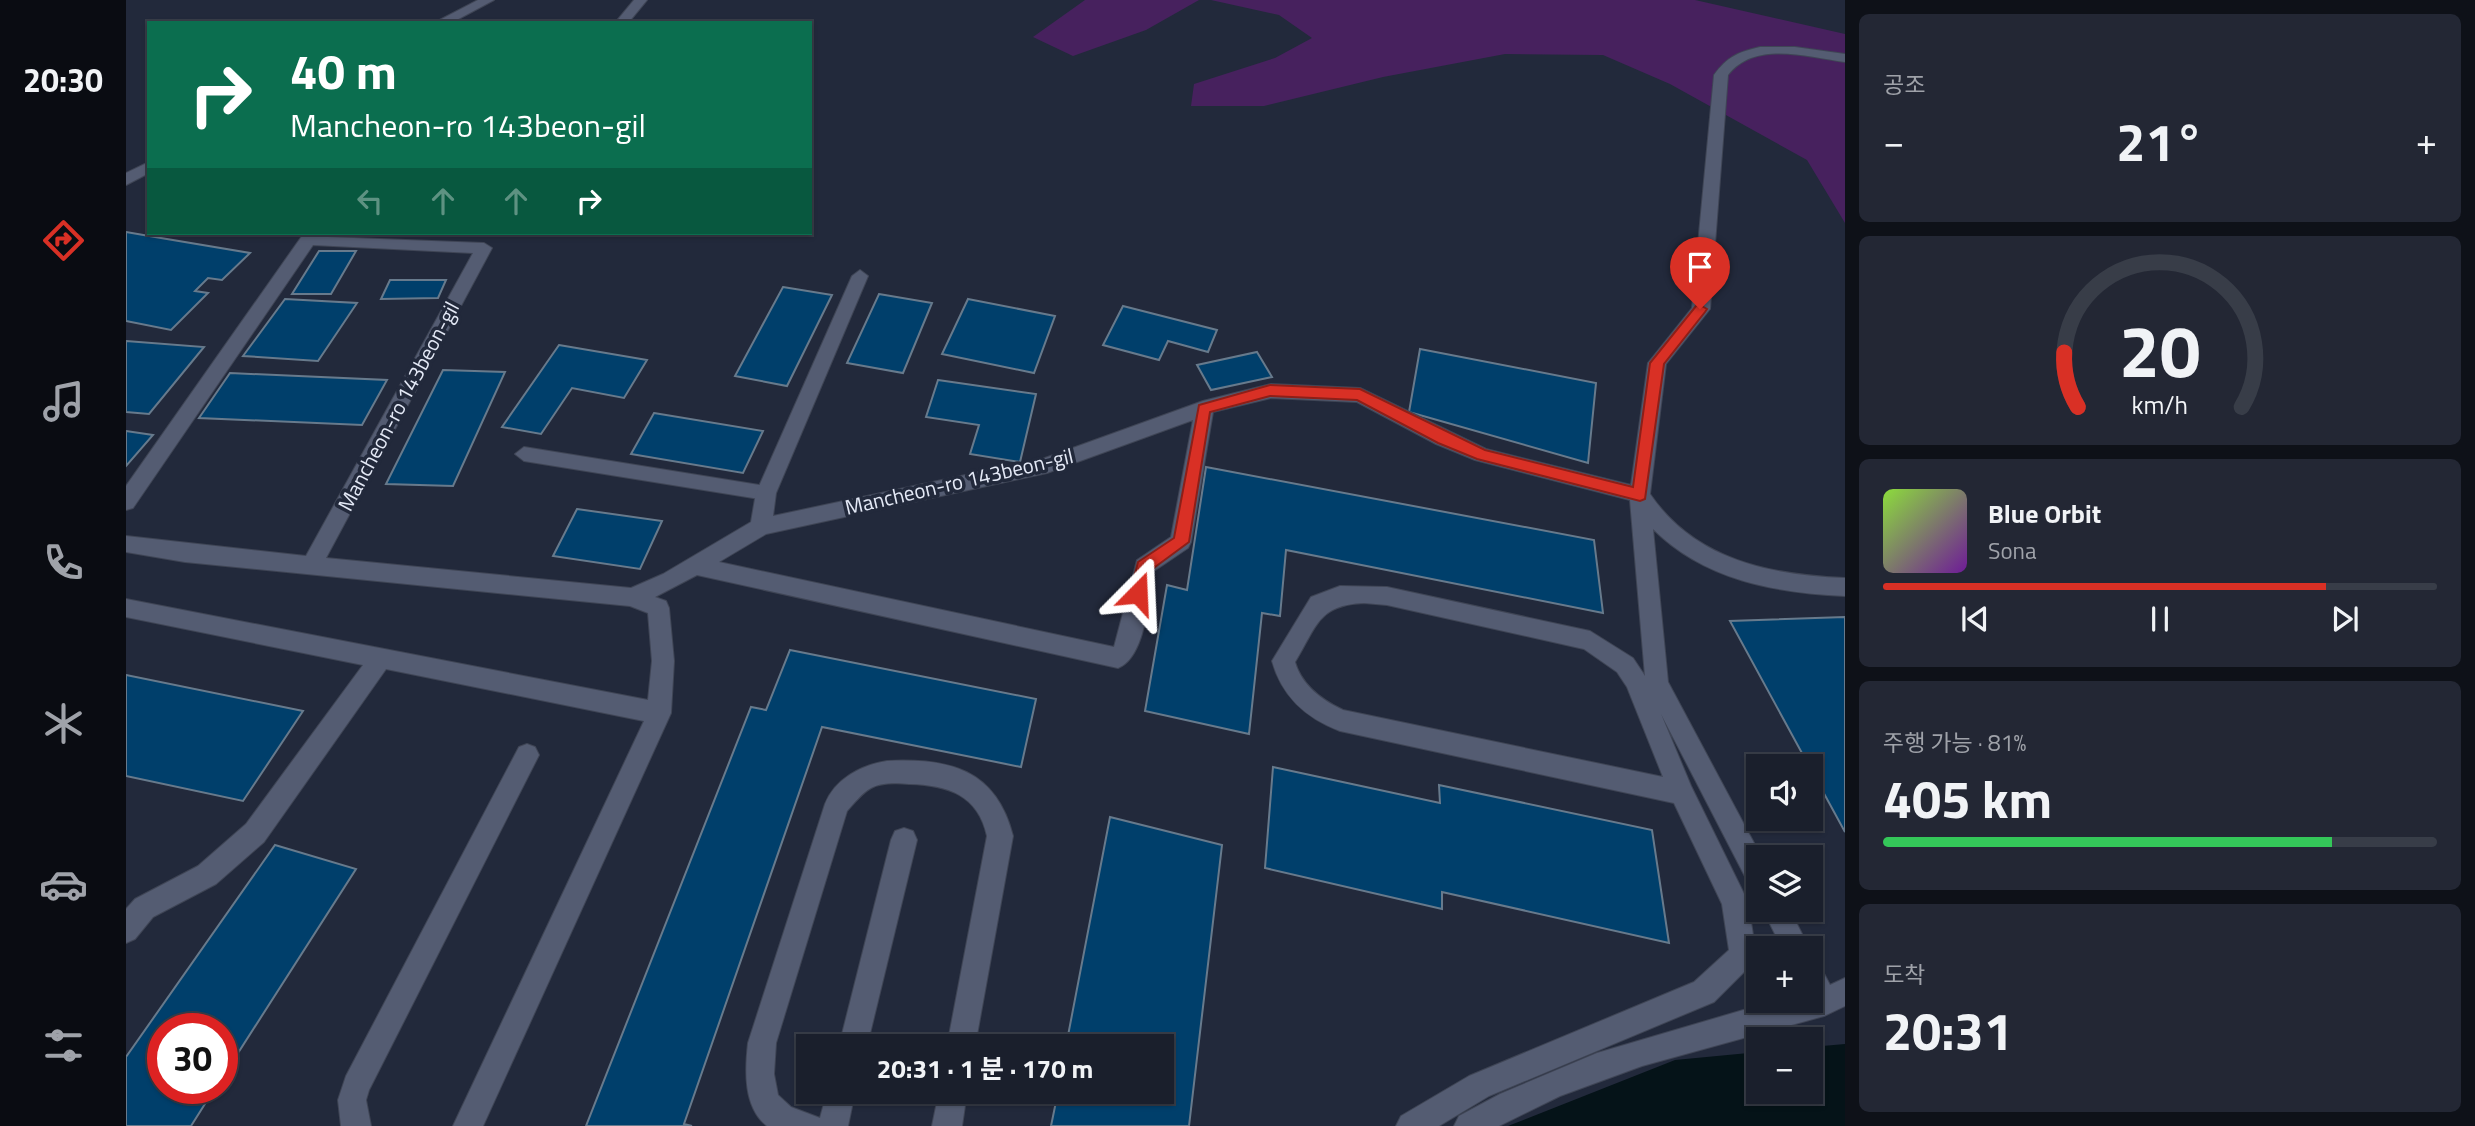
<!DOCTYPE html>
<html lang="ko">
<head>
<meta charset="utf-8">
<style>
  :root { --surface:#1a1f2c; --page:#232734; --text:#f1f3f6; --muted:#9fa2a9; --line:#383d48; --accent:#d93025 }
  body { margin:0; font-family:"Titillium Web","Noto Sans KR",sans-serif; background:var(--page); color:var(--text); height:100vh; display:flex; flex-direction:column; font-size:26px; white-space:nowrap }
  * { box-sizing:border-box; margin:0 }
  p { font-size:23px; color:var(--muted) }
  .icon { flex:none; width:38px; height:38px; fill:none; stroke:currentColor; stroke-width:2; stroke-linecap:round; stroke-linejoin:round }
  .map { position:relative; flex:1; overflow:hidden }
  .sheet { display:flex; flex-direction:column; gap:14px; padding:14px; background:#0e1118; width:630px }
  .sheet>* { flex:none }
  .top-card { position:absolute; left:21px; top:21px; width:665px; height:214px; border-radius:0px; box-shadow:0 2px 5px #0004,0 0 0 2px var(--line); background:#0b6e4f; color:#fff; overflow:hidden }
  .buttons { position:absolute; left:1620px; top:754px; display:grid; gap:14px }
  .buttons a { display:grid; place-items:center; width:77px; height:77px; border-radius:0px; background:var(--surface); box-shadow:0 2px 5px #0004,0 0 0 2px var(--line); font-size:35px }
  .speed { position:absolute; left:21px; top:1013px; display:flex; gap:14px; font-size:35px; font-weight:700; text-align:center }
  .speed>* { display:grid; place-content:center; width:91px; height:91px; border-radius:50%; background:var(--surface); box-shadow:0 2px 5px #0004,0 0 0 2px var(--line); line-height:1 }
  .speed .limit { border:10px solid #d22; background:#fff; color:#111 }
  .pin { position:absolute; display:grid; place-items:center; width:60px; height:60px; color:#fff; margin:-72px -30px; border-radius:50% 50% 50% 0; rotate:-45deg; box-shadow:0 0 7px #0007 }
  .pin .icon { rotate:45deg }
  .me { position:absolute; width:77px; margin:-38px; rotate:21deg; stroke-linejoin:round; filter:drop-shadow(0 0 5px #0008) }
  .turn { display:flex; align-items:center; gap:24px; height:147px; padding:0 28px; font-size:32px }
  .turn .icon { width:91px; height:91px; stroke-width:2.5 }
  .turn b { display:block; font-size:49px; line-height:60px }
  .lanes { display:flex; align-items:center; height:66px; padding:0 28px; background:#0003; justify-content:center; gap:35px; direction:ltr }
  .lanes .off { opacity:.35 }
  .big { font-size:52px; font-weight:700; line-height:1.1 }
  .sheet .tile { flex:1; display:flex; flex-direction:column; justify-content:center; gap:10px; min-width:0; padding:0 24px; border-radius:10px; background:var(--page) }
  .sheet .dial { align-items:center; gap:0 }
  .dial svg { height:182px; overflow:visible; fill:none; stroke:var(--line); stroke-width:7; stroke-linecap:round; text-anchor:middle }
  .dial text { fill:var(--text); stroke:none }
  .song { display:flex; align-items:center; gap:21px }
  .cover { width:84px; height:84px; border-radius:10px; background:linear-gradient(135deg,hsl(90 70% 55%),hsl(280 70% 35%)) }
  .played { height:7px; border-radius:4px; background:linear-gradient(90deg,var(--accent) 80%,var(--line) 80%) }
  .keys { display:flex; justify-content:space-around; direction:ltr }
  .heat { display:flex; justify-content:space-between; align-items:center; font-size:38px; direction:ltr }
  .charge { height:10px; border-radius:5px; background:linear-gradient(90deg,#34c759 81%,var(--line) 0) }
  .trip { position:absolute; left:670px; top:1034px; width:378px; height:70px; border-radius:0px; background:var(--surface); box-shadow:0 2px 5px #0004,0 0 0 2px var(--line); font-weight:700; line-height:70px; text-align:center }
  main { display:flex; flex:1; min-height:0 }
  .tab-bar { display:flex; flex-direction:column; width:126px; justify-content:space-around; align-items:center; background:#0a0c12; color:var(--muted) }
  .tab-bar .icon { width:49px; height:49px }
  .tab-bar .on { color:var(--accent) }
  .tab-bar b { font-size:32px; color:var(--text) }
  .map>svg:first-child { display:block }
</style>
</head>
<body>
<main>
<nav class="tab-bar">
<b>20:30</b>
<svg class="icon on" aria-label="directions" viewBox="0 0 24 24"><path d="M12 3l9 9-9 9-9-9zM9 14v-3h6M13 9l2 2-2 2"/></svg>
<svg class="icon" aria-label="music" viewBox="0 0 24 24"><path d="M9 18V5l10-2v13"/><circle cx="6" cy="18" r="3"/><circle cx="16" cy="16" r="3"/></svg>
<svg class="icon" aria-label="phone" viewBox="0 0 24 24"><path d="M5 4h4l2 5-3 2q2 4 5 5l2-3 5 2v4C11 20 4 13 5 4z"/></svg>
<svg class="icon" aria-label="climate" viewBox="0 0 24 24"><path d="M12 3v18M4 7l16 10M4 17L20 7"/></svg>
<svg class="icon" aria-label="car" viewBox="0 0 24 24"><path d="M5 17H2v-5l4-1 3-4h7l3 4 3 1v5h-3M9 17h6M6 11h13"/><circle cx="7" cy="17" r="2"/><circle cx="17" cy="17" r="2"/></svg>
<svg class="icon" aria-label="filters" viewBox="0 0 24 24"><path d="M4 7h16M4 17h16"/><circle cx="9" cy="7" r="2"/><circle cx="15" cy="17" r="2"/></svg>
</nav>
<div class="map">
<svg width="1719" height="1126" viewBox="0 0 1719 1126">
  <rect width="100%" height="100%" fill="#22293b"/>
  <g fill="#47215e">
    <polygon points="959,0 1073,0 1020,30 947,56 907,37"/>
    <polygon points="1085,0 1569,0 1719,34 1719,223 1681,160 1544,84 1477,55 1379,54 1257,77 1138,106 1065,106 1068,84 1149,58 1186,38 1153,15"/>
  </g>
  <polygon fill="#051318" points="1719,1044 1719,1126 1382,1126 1549,1060 1633,1052 1633,1092 1685,1092 1685,1047"/>
  <g fill="#003f6b" stroke="#677a8c" stroke-width="2">
    <polygon points="0,232 29,237 124,253 96,280 82,278 69,291 82,293 45,330 0,321"/>
    <polygon points="193,251 230,251 205,294 166,294"/>
    <polygon points="264,280 320,280 312,298 255,299"/>
    <polygon points="657,287 706,295 661,386 609,376"/>
    <polygon points="753,294 806,303 777,373 721,363"/>
    <polygon points="159,299 231,303 192,361 117,356"/>
    <polygon points="842,299 929,316 908,373 816,354"/>
    <polygon points="997,306 1091,330 1082,352 1042,341 1033,360 977,345"/>
    <polygon points="0,341 78,347 23,414 0,412"/>
    <polygon points="433,345 521,360 498,398 446,388 415,434 376,427"/>
    <polygon points="1294,349 1470,383 1462,463 1283,412"/>
    <polygon points="1131,352 1146,377 1085,390 1071,365"/>
    <polygon points="317,370 379,372 327,486 260,484"/>
    <polygon points="104,373 261,380 236,425 73,418"/>
    <polygon points="812,380 910,394 894,462 844,454 853,425 800,417"/>
    <polygon points="528,413 637,431 617,473 505,454"/>
    <polygon points="0,431 27,435 0,466"/>
    <polygon points="1080,467 1468,540 1477,613 1160,550 1154,616 1136,613 1123,734 1019,711 1041,585 1061,590"/>
    <polygon points="451,509 536,521 514,569 427,556"/>
    <polygon points="1719,617 1719,832 1604,621"/>
    <polygon points="664,650 910,699 895,767 696,727 558,1124 566,1126 460,1126 625,707 640,710"/>
    <polygon points="0,675 177,711 117,801 0,776"/>
    <polygon points="1147,767 1314,803 1313,785 1526,830 1543,943 1316,892 1316,909 1139,868"/>
    <polygon points="984,817 1096,845 1063,1126 925,1126 932,1092 1036,1092 1036,1046 940,1046"/>
    <polygon points="149,845 230,869 96,1078 96,1029 37,1029 37,1088 89,1088 65,1126 0,1126 0,1057"/>
  </g>
  <g fill="none" stroke-linecap="round" stroke-linejoin="round">
    <defs>
      <polygon id="lane" points="398,447 640,486 649,493 640,500 398,461 389,454"/>
      <g id="street">
        <polygon points="352,0 368,0 325,23 308,23"/>
        <polygon points="508,0 521,0 502,23 489,23"/>
        <path d="M 1634,47 L 1669,47 L 1719,54 L 1719,62 C 1681,57 1629,40 1602,75 L 1584,309 L 1540,364 L 1524,494 C 1569,560 1644,575 1719,578 L 1719,596 C 1650,593 1578,580 1527,529 L 1542,682 L 1636,858 L 1633,858 L 1633,890 L 1624,886 L 1535,714 L 1565,786 L 1622,902 L 1630,955 L 1626,964 L 1588,1002 L 1363,1096 L 1313,1126 L 1270,1126 L 1275,1116 L 1343,1076 L 1568,982 L 1603,950 L 1596,904 L 1548,803 L 1214,731 C 1180,718 1156,697 1146,661 L 1185,597 L 1214,586 L 1261,587 L 1464,631 L 1507,658 L 1519,676 L 1504,500 L 1349,460 L 1310,444 L 1231,402 L 1145,398 L 1087,412 L 1065,542 L 1062,548 L 1028,571 C 1022,598 1020,657 992,668 L 571,575 L 529,597 L 540,601 L 543,608 L 548,661 L 545,713 L 357,1126 L 327,1126 L 518,721 L 260,669 L 138,842 L 90,884 L 27,917 L 9,939 L 0,943 L 0,909 L 9,899 L 72,866 L 120,824 L 237,665 L 0,617 L 0,599 L 522,700 L 526,661 L 522,613 L 504,606 L 59,562 L 0,552 L 0,536 L 180,556 L 347,253 L 187,245 L 7,508 L 0,510 L 0,486 L 176,236 L 358,243 L 366,248 L 200,558 L 505,588 L 537,574 L 625,522 L 630,493 L 726,276 L 734,270 L 742,276 L 650,493 L 647,516 L 919,458 L 1077,401 L 1145,384 L 1234,388 L 1360,449 L 1505,485 L 1522,363 L 1566,308 L 1588,75 C 1601,57 1612,52 1634,47 ZM 1067,420 L 1045,537 L 1011,560 L 988,647 L 593,562 L 640,534 L 921,473 ZM 1238,603 L 1261,605 L 1458,649 L 1491,672 L 1501,687 L 1537,777 L 1217,710 C 1196,700 1176,686 1169,662 C 1191,626 1192,605 1238,603 Z"/>
        <polygon points="23,162 23,173 0,185 0,173"/>
        <polygon points="401,744 409,747 413,755 243,1090 240,1100 245,1126 215,1126 212,1100 220,1076 393,747"/>
        <path d="M 761,761 C 823,758 870,769 887,836 L 849,1046 L 821,1046 L 861,836 C 852,795 822,785 783,784 C 772,783 756,782 745,788 C 736,793 728,803 721,811 L 650,1043 L 648,1074 L 652,1095 L 665,1107 L 694,1118 L 701,1092 L 729,1092 L 722,1126 L 641,1126 C 617,1107 619,1070 622,1043 L 699,804 C 709,779 735,765 761,761 Z"/>
        <polygon points="778,828 787,831 791,840 741,1046 713,1046 765,840 769,831"/>
        <polygon points="1637,910 1664,910 1683,948 1656,948"/>
        <polygon points="1685,965 1695,968 1704,985 1719,978 1719,1006 1698,1016 1516,1066 1434,1096 1373,1126 1328,1126 1333,1116 1374,1094 1471,1053 1648,1001 1685,1001"/>
        <polygon points="813,1092 841,1092 836,1126 806,1126"/>
      </g>
    </defs>
    <use href="#lane" stroke="#3f4555" stroke-width="2"/>
    <use href="#street" stroke="#3f4555" stroke-width="2"/>
    <use href="#lane" fill="#545c72" fill-rule="evenodd"/>
    <use href="#street" fill="#545c72" fill-rule="evenodd"/>
  </g>
  <polygon fill="#d93025" stroke="#8d1f18" stroke-width="2" points="1574,305 1581,309 1579,312 1538,364 1519,499 1514,501 1351,459 1312,443 1231,400 1144,396 1084,412 1063,542 1025,570 1018,598 1006,598 1004,593 1012,562 1048,538 1073,405 1144,385 1234,389 1359,450 1507,487 1524,363 1570,306"/>
  <g text-anchor="middle" dominant-baseline="central" stroke-width="7" stroke-linejoin="round" paint-order="stroke">
    <g font-size="21" fill="#e4e9f6" stroke="#22293b">
      <text transform="translate(272 406) rotate(-62)">Mancheon-ro 143beon-gil</text>
      <text transform="translate(833 481) rotate(-13)">Mancheon-ro 143beon-gil</text>
    </g>
  </g>
</svg>
<div class="buttons">
<a><svg class="icon" aria-label="sound" viewBox="0 0 24 24"><path d="M4 9h4l5-4v14l-5-4H4zM17 9q2 3 0 6"/></svg></a>
<a><svg class="icon" aria-label="layers" viewBox="0 0 24 24"><path d="M12 4l9 5-9 5-9-5zM3 14l9 5 9-5"/></svg></a>
<a>+</a>
<a>−</a>
</div>
<div class="speed"><div class="limit">30</div></div>
<div class="pin" style="left:1574px;top:309px;background:#d93025"><svg class="icon" aria-label="arrive" viewBox="0 0 24 24"><path d="M6 21V4h12l-3 4 3 4H6"/></svg></div>
<svg class="me" style="left:1012px;top:593px" viewBox="-20 -20 40 40"><path d="M0-17L14 15 0 8-14 15z" fill="#d93025" stroke="#fff" stroke-width="4"/></svg>
<div class="trip">20:31 · 1 분 · 170 m</div>
<div class="top-card">
<div class="turn"><svg class="icon" aria-label="right" viewBox="0 0 24 24"><path d="M7 20v-9h11M14 6l5 5-5 5"/></svg><div><b>40 m</b>Mancheon-ro 143beon-gil</div></div>
<div class="lanes"><svg class="icon off" aria-label="left" viewBox="0 0 24 24"><path d="M17 20v-9H6M10 6l-5 5 5 5"/></svg><svg class="icon off" aria-label="ahead" viewBox="0 0 24 24"><path d="M12 20V5M6 11l6-6 6 6"/></svg><svg class="icon off" aria-label="ahead" viewBox="0 0 24 24"><path d="M12 20V5M6 11l6-6 6 6"/></svg><svg class="icon" aria-label="right" viewBox="0 0 24 24"><path d="M7 20v-9h11M14 6l5 5-5 5"/></svg></div>
</div>
</div>
<section class="sheet">
<div class="tile"><p>공조</p>
<div class="heat"><a>−</a><b class="big">21°</b><a>+</a></div>
</div>
<div class="tile dial"><svg viewBox="0 0 100 80">
<path d="M14 69A42 42 0 1 1 86 69"/>
<path d="M14 69A42 42 0 0 1 8 45" stroke="#d93025"/>
<text x="50" y="56" font-size="32" font-weight="700">20</text>
<text x="50" y="72" font-size="11">km/h</text>
</svg></div>
<div class="tile">
<div class="song"><i class="cover"></i><div><b>Blue Orbit</b><p>Sona</p></div></div>
<div class="played"></div>
<div class="keys"><svg class="icon" aria-label="previous" viewBox="0 0 24 24"><path d="M18 5L8 12l10 7zM5 5v14"/></svg><svg class="icon" aria-label="pause" viewBox="0 0 24 24"><path d="M8 5v14M16 5v14"/></svg><svg class="icon" aria-label="next" viewBox="0 0 24 24"><path d="M6 5l10 7-10 7zM19 5v14"/></svg></div>
</div>
<div class="tile"><p>주행 가능 · 81%</p><b class="big">405 km</b><div class="charge"></div></div>
<div class="tile"><p>도착</p><b class="big">20:31</b></div>
</section>
</main>
</body>
</html>
